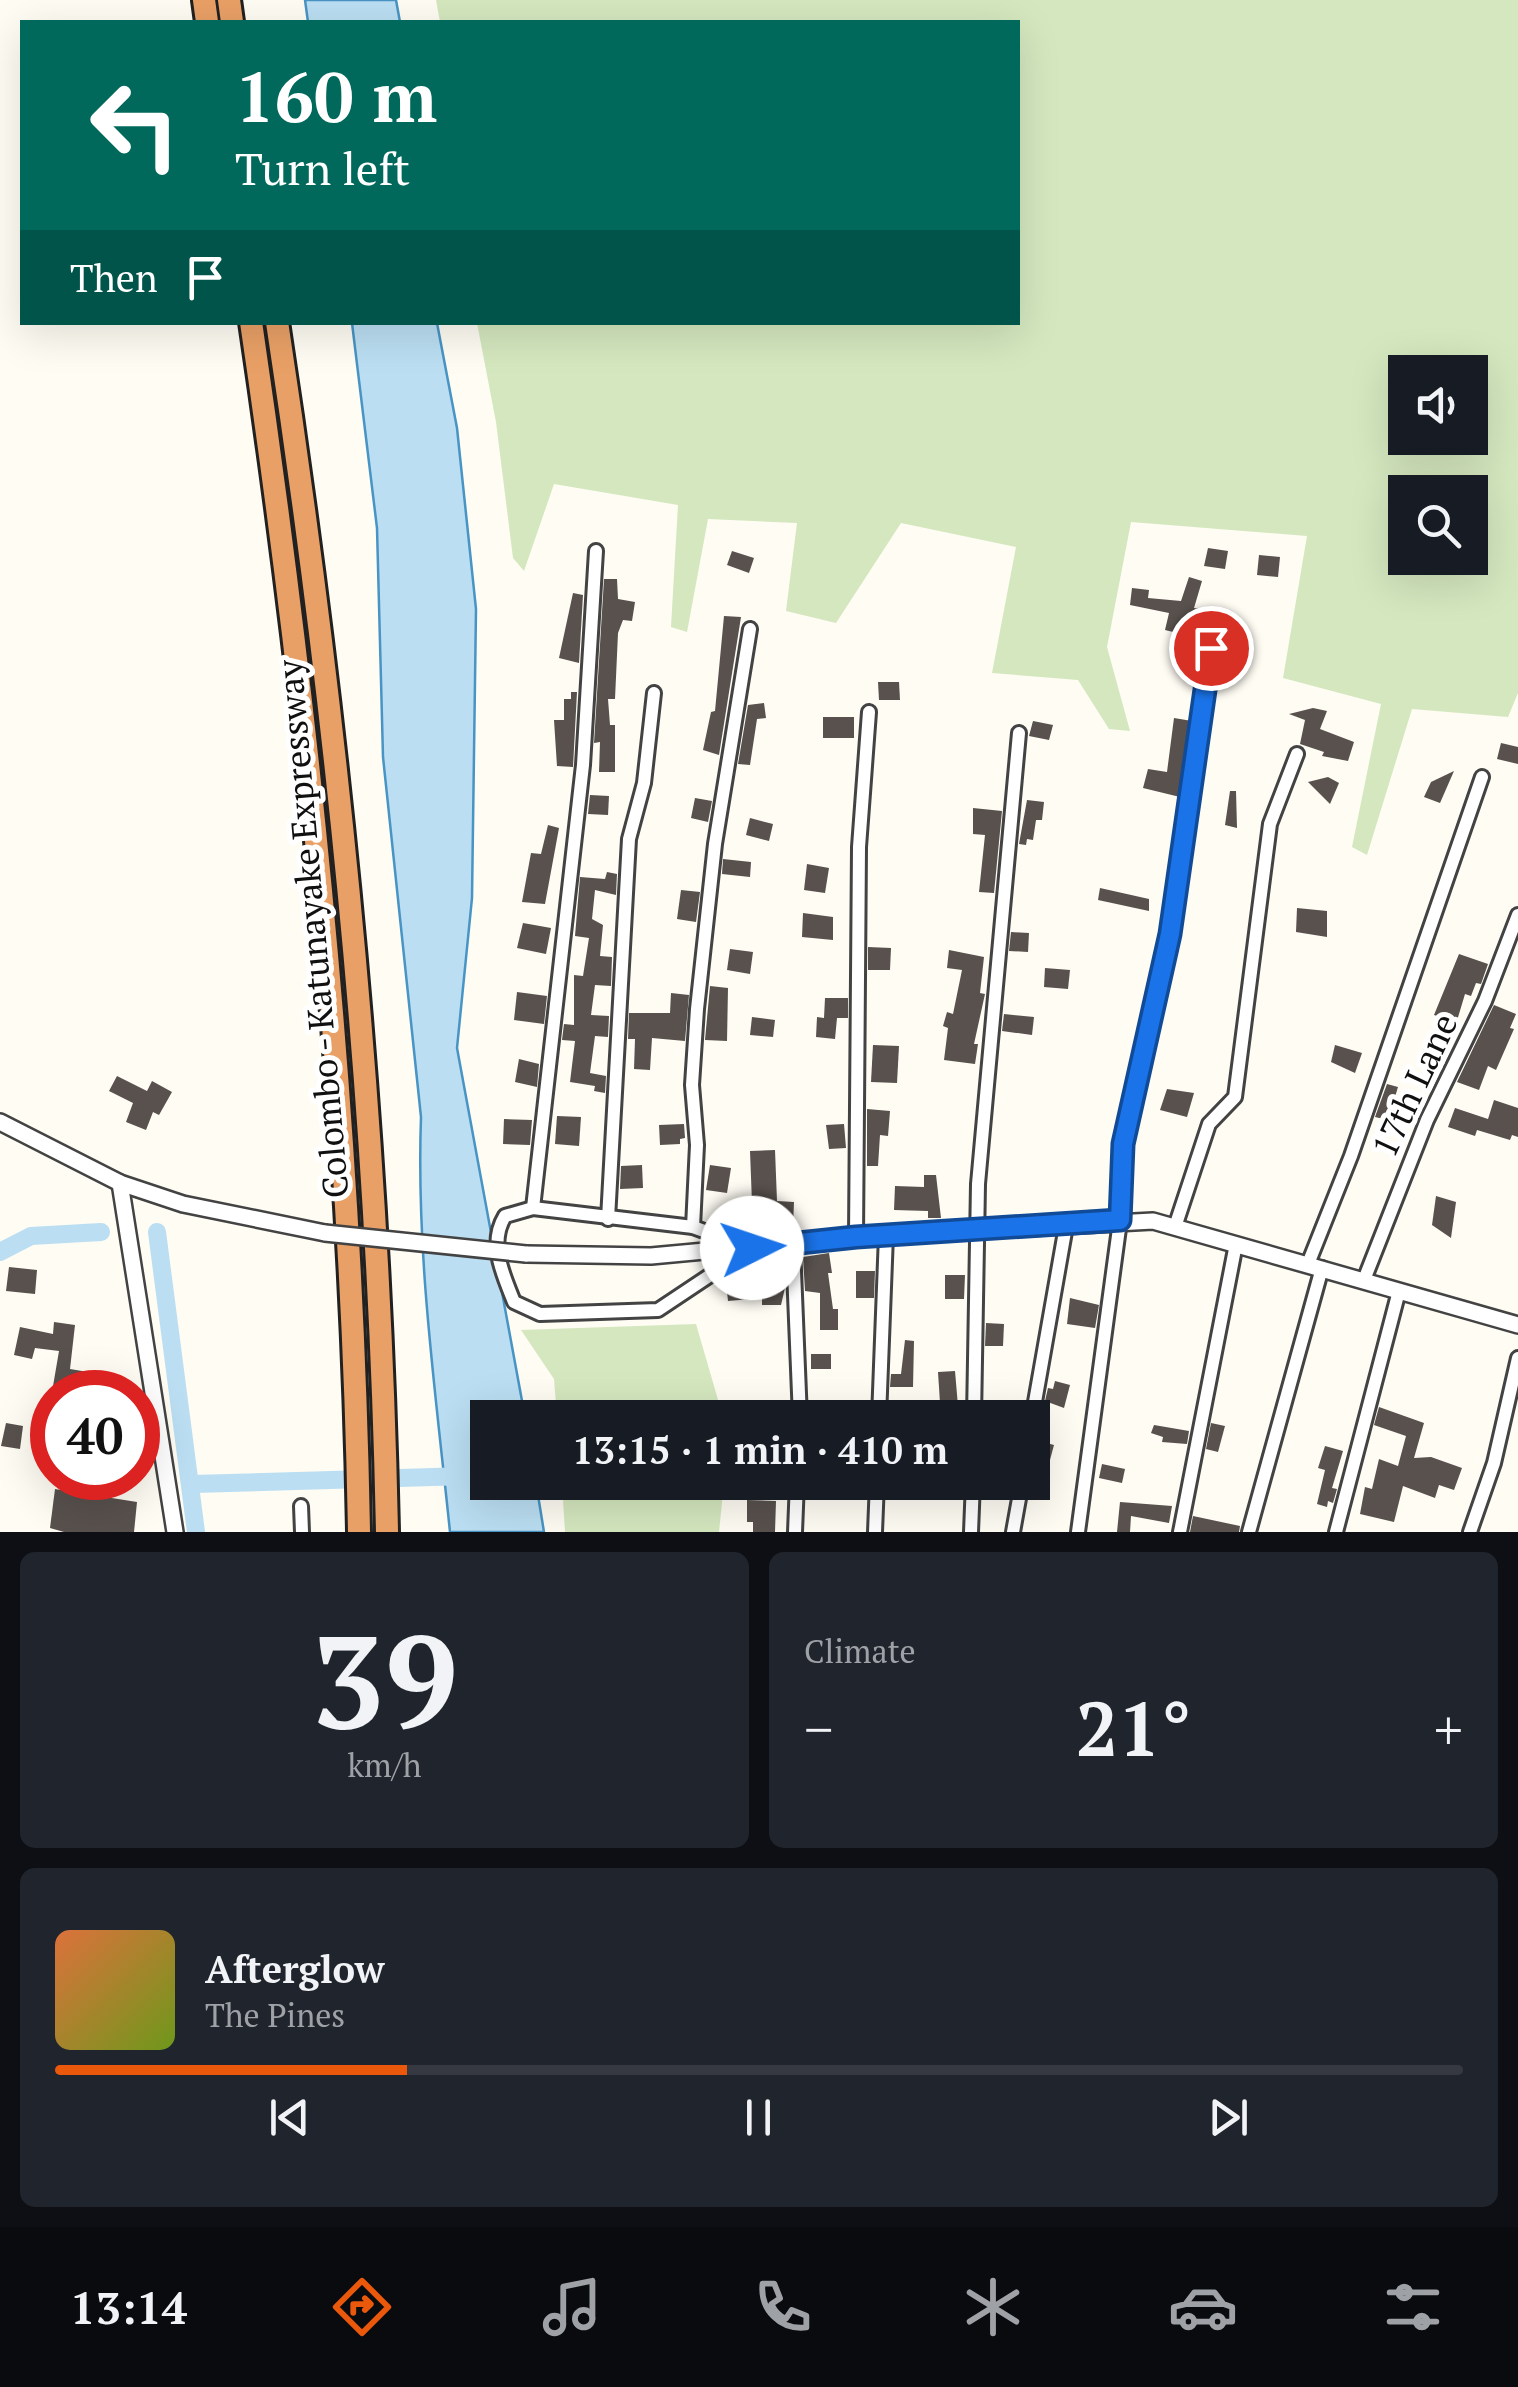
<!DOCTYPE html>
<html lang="en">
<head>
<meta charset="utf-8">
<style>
  :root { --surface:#171b24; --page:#20242c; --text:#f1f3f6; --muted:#9ea1a6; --line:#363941; --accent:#ea580c }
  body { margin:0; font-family:"PT Serif",serif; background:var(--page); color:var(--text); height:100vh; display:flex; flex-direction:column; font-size:38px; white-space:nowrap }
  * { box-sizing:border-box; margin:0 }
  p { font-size:32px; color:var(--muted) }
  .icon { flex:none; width:55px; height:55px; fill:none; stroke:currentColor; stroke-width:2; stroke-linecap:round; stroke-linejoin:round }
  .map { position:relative; height:1532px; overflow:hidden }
  .details { display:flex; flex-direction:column; gap:20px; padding:20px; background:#0d0f14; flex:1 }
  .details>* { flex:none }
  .hud { position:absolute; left:20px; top:20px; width:1000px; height:305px; border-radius:0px; box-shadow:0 10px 40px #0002; background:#00695c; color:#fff; overflow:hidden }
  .controls { position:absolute; left:1388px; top:355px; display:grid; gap:20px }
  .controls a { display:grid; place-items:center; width:100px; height:100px; border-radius:0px; background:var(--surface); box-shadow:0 10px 40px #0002; font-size:50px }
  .speed { position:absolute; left:30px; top:1370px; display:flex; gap:20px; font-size:50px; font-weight:700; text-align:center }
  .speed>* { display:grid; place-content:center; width:130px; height:130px; border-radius:50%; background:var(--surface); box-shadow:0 10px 40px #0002; line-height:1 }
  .speed .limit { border:15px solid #d22; background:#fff; color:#111 }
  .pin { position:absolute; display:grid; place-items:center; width:85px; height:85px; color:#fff; margin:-42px; border:5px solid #fff; border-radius:50%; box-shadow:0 2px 10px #0007 }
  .me { position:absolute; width:110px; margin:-55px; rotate:86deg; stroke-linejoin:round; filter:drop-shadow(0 0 8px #0008) }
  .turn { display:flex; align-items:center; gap:35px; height:210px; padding:0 50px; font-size:45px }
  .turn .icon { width:130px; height:130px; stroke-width:2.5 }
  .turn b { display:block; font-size:70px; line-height:85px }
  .then { display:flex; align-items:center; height:95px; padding:0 50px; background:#0003; gap:20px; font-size:38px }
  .big { font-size:75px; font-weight:600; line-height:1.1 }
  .details .widget { flex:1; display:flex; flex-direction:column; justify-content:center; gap:15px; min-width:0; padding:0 35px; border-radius:15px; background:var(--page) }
  .details .dial { align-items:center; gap:0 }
  .dial b { font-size:130px; line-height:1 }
  .song { display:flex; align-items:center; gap:30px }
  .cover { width:120px; height:120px; border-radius:15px; background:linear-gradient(135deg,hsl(20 70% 55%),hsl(80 70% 35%)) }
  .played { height:10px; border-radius:5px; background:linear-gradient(90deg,var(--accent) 25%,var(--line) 25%) }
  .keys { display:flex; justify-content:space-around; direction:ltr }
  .heat { display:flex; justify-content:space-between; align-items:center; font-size:55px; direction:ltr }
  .details .tiles { flex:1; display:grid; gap:20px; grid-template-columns:1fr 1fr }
  .widget:last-child { grid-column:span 2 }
  .trip { position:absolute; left:470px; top:1400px; width:580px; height:100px; border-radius:0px; background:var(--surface); box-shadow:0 10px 40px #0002; font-weight:600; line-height:100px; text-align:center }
  .tabs { display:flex; height:160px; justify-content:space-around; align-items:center; background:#090b0e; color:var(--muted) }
  .tabs .icon { width:70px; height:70px }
  .tabs .active { color:var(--accent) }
  .tabs b { font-size:45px; color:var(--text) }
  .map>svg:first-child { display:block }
</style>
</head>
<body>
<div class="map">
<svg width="1518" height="1532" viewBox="0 0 1518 1532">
  <rect width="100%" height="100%" fill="#fefcf3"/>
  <g fill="#d4e7be" fill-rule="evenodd">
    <path d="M 436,0 L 1518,0 L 1518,693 L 1508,717 L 1412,709 L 1367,855 L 1352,847 L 1381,704 L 1283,678 L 1307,536 L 1131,522 L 1107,647 L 1130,731 L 1109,729 L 1078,680 L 992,673 L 1016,547 L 901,523 L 836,623 L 786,611 L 797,523 L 708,519 L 687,632 L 671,627 L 678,505 L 554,484 L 524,571 L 513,558 L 496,422 L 477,323 L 1018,322 L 1018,22 L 440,22 ZM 1405,372 L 1470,372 L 1470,438 L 1405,438 ZM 1405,492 L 1470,492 L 1470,558 L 1405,558 Z"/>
    <polygon points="696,1324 723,1417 557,1417 554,1379 521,1330"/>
    <polygon points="562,1483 724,1483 719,1532 565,1532"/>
  </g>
  <g fill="#bbdef2" stroke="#4894c4" stroke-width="2.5">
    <polygon points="305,0 396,0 400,22 308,22"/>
    <path d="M 352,323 L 437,323 L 457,428 L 476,609 L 472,898 L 457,1048 L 525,1417 L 488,1418 L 488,1482 L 536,1483 L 544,1532 L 450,1532 C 436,1395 416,1256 421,1117 L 383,757 L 377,528 Z"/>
  </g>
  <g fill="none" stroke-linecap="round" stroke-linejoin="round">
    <g stroke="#bbdef2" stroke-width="18">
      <polyline points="157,1232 196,1532"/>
      <polyline points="0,1252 31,1236 101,1232"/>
      <polyline points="193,1484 468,1476"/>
    </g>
  </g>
  <g fill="#58514d">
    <polygon points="1208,548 1228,551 1225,569 1204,566"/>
    <polygon points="732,551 754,558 749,573 727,565"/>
    <polygon points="1259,555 1280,557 1278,577 1257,575"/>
    <polygon points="1189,577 1202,581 1194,608 1200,609 1193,637 1165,630 1169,613 1130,605 1132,588 1149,590 1148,598 1181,601"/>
    <polygon points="604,579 617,579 618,599 635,602 632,621 623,620 618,633 615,699 608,699 610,725 615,725 615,772 599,772 600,742 594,743"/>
    <polygon points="573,593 583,595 579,663 559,658"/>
    <polygon points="724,616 741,617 719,755 703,750 711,712 715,711"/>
    <polygon points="878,682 899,682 900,700 879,700"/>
    <polygon points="571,692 577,692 573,767 557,766 554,720 564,720 564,699 571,699"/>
    <polygon points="764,703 766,718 757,719 750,765 738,764 748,705"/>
    <polygon points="1313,708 1327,711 1320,729 1354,742 1348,761 1322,756 1324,752 1300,744 1305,720 1289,714"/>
    <rect x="823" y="717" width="31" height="21"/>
    <polygon points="1174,718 1192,721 1180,797 1143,788 1148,769 1167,772"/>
    <polygon points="1033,721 1053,725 1049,740 1029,736"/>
    <polygon points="1501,743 1518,747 1518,764 1497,759"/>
    <polygon points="1454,771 1440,803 1424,797 1431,782"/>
    <polygon points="1328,777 1339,783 1330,804 1308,782"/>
    <polygon points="1230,791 1236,791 1237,828 1225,825"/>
    <polygon points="590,795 609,796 608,815 588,814"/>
    <polygon points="695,798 712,801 708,822 691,818"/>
    <polygon points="1027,800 1044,802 1042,820 1036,820 1033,840 1027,839 1026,845 1019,844"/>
    <polygon points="973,808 1002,811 994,893 979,892 985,835 973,834"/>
    <polygon points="750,818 773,824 769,841 746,835"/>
    <polygon points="548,825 559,828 545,904 522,902 531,853 541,854"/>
    <polygon points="723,859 751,862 750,877 722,874"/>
    <polygon points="807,864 829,868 825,893 804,890"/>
    <polygon points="607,872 617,874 616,895 595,890 592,919 603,925 600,956 612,957 611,986 595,985 591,1015 609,1016 608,1037 595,1036 590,1073 606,1076 605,1093 594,1091 595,1086 570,1082 575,1041 562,1040 564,1024 574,1025 574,975 583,976 589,938 575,936 580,877 605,879"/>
    <polygon points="1100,888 1149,899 1149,911 1098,900"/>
    <polygon points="681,890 700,892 696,922 677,919"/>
    <polygon points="1297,908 1327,911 1327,937 1296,932"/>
    <polygon points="803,913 833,917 833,940 802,937"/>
    <polygon points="523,923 551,928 546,954 517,948"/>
    <polygon points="1011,932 1029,933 1028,952 1009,951"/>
    <polygon points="868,947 891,948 890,970 868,970"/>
    <polygon points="730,949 753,952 750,974 727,970"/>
    <polygon points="949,950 984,957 980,993 985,994 974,1044 978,1044 975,1064 944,1060 948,1028 943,1026 947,1012 953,1014 962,970 947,968"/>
    <polygon points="1459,954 1488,964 1481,984 1476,983 1471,996 1465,994 1453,1034 1437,1029 1440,1017 1434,1015"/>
    <polygon points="1045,968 1070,970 1068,989 1044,987"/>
    <polygon points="710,986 728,988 727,1041 705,1040"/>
    <polygon points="517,992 547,996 544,1024 514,1020"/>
    <polygon points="671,993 689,995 685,1041 652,1038 650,1070 634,1069 635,1039 628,1039 629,1013 670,1013"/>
    <polygon points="825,998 848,998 848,1018 837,1018 835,1039 816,1037 817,1017 824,1018"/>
    <polygon points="1494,1005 1516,1014 1510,1028 1514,1029 1496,1070 1488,1066 1479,1090 1457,1082"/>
    <polygon points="1004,1014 1034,1017 1032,1035 1002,1031"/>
    <polygon points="752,1017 775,1020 773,1037 750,1035"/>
    <polygon points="873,1045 899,1046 897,1083 871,1082"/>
    <polygon points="1335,1045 1362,1053 1355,1073 1331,1062"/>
    <polygon points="519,1059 539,1064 537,1087 515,1082"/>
    <polygon points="117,1076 147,1091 152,1081 172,1092 159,1115 153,1112 146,1130 126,1122 133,1103 109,1091"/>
    <polygon points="1387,1084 1398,1087 1388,1120 1375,1117"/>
    <polygon points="1167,1089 1194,1093 1187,1117 1160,1110"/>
    <polygon points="1494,1100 1518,1108 1518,1137 1512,1135 1510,1140 1477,1130 1475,1136 1448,1127 1455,1108 1488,1119"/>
    <polygon points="867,1109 890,1111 888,1136 880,1135 878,1166 867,1166"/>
    <polygon points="557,1116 581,1117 579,1146 555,1144"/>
    <polygon points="504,1119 532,1120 530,1145 503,1144"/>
    <polygon points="684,1124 685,1138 680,1139 680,1144 660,1145 659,1125"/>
    <polygon points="844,1124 846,1148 829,1149 826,1125"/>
    <polygon points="775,1150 777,1201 794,1202 793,1227 758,1225 758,1234 739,1233 738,1204 752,1203 750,1151"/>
    <polygon points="642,1165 643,1188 620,1189 621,1166"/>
    <polygon points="710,1165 731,1168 727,1193 706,1190"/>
    <polygon points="924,1175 936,1175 941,1218 928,1218 928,1211 894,1210 895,1186 924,1187"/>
    <polygon points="1436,1196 1456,1202 1451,1238 1432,1225"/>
    <polygon points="829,1253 832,1273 828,1273 833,1309 838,1309 838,1330 820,1330 820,1293 805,1291 803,1257"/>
    <polygon points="9,1267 37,1270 35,1294 6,1291"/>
    <polygon points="856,1271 875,1271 874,1298 856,1298"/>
    <polygon points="945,1275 965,1275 964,1299 945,1299"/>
    <polygon points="744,1281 745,1287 785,1288 781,1305 762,1305 762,1298 728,1301 726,1283"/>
    <polygon points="1070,1298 1099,1305 1095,1328 1067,1324"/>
    <polygon points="54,1322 75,1325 70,1369 88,1372 85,1392 52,1392 59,1351 35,1348 32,1359 14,1355 20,1327 53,1334"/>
    <polygon points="986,1323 1004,1324 1003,1346 985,1346"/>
    <polygon points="905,1340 914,1341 913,1387 890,1387 891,1374 901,1374"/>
    <rect x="811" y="1354" width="20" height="15"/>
    <polygon points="955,1371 959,1418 941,1418 938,1372"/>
    <polygon points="1055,1381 1070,1385 1064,1408 1045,1401 1048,1388 1053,1389"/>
    <polygon points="1379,1407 1424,1423 1414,1458 1431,1457 1462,1468 1454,1490 1439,1485 1435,1498 1403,1486 1394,1522 1360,1514 1365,1487 1372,1489 1379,1459 1398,1466 1406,1436 1374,1425"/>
    <polygon points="6,1423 23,1426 20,1449 1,1446"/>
    <polygon points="1211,1423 1225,1426 1218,1452 1206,1449"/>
    <polygon points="1154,1425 1189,1431 1187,1444 1162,1442 1163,1437 1151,1433"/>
    <polygon points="1032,1439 1054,1445 1047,1471 1032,1468"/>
    <polygon points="1325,1446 1343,1451 1332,1488 1337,1489 1333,1503 1328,1501 1327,1507 1317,1504 1325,1470 1318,1468"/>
    <polygon points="1102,1464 1125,1469 1122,1483 1099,1478"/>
    <polygon points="55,1489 137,1502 134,1532 64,1532 50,1528"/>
    <polygon points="747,1500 776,1501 775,1532 753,1532 753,1522 747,1522"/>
    <polygon points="1120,1502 1172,1506 1169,1523 1131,1516 1130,1532 1117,1532"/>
    <polygon points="1193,1516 1240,1526 1239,1532 1190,1532"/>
  </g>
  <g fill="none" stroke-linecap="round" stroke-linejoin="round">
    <defs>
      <g id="minor">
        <polyline points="533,1208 583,765 596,551"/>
        <path d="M 533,1208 L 693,1227 L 751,1248 L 658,1310 L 540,1314 L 514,1302 C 503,1274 488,1244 505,1216 Z"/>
        <polyline points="608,1219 629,839 644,783 654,693"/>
        <polyline points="693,1227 697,1145 692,1085 697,1009 715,844 750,629"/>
        <polyline points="1175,1227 1209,1124 1235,1097 1270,824 1297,754"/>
        <polyline points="856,1237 859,847 869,712"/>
        <polyline points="793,1246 800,1418"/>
        <polyline points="1308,1264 1351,1156 1482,777"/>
        <polyline points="1364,1280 1427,1120 1485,1001 1518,915"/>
        <polyline points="879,1418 886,1235"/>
        <polyline points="974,1418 978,1184 1019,733"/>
        <polyline points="1032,1419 1066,1226"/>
        <polyline points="301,1506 302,1532"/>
        <polyline points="795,1532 797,1482"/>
        <polyline points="875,1532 877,1482"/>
        <polyline points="971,1532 973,1482"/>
        <polyline points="1013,1532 1022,1482"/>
        <polyline points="1078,1532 1120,1221 1123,1144 1164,967 1187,834 1211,648"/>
        <polyline points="1180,1532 1236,1244"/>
        <polyline points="1249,1532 1322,1268"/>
        <polyline points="1336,1532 1399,1291"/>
        <polyline points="1470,1532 1494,1463 1518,1358"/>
      </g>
      <g id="tertiary">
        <polyline points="0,1122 120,1183 183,1204 325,1233"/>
        <polyline points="120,1183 175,1532"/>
        <polyline points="526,1254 651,1256 856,1237 1153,1221 1518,1325"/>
      </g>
      <g id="motorway">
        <polyline points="204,0 207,22"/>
        <polyline points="229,0 232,22"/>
        <path d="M 251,322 C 310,722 352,1128 359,1532"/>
        <path d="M 277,322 C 338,722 379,1128 387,1532"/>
      </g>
    </defs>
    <use href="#minor" stroke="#434343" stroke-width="18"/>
    <use href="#tertiary" stroke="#434343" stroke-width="20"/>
    <use href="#motorway" stroke="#212121" stroke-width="28"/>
    <use href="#minor" stroke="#fff" stroke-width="12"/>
    <use href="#tertiary" stroke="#fff" stroke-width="15"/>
    <use href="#motorway" stroke="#e9a066" stroke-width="22"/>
    <defs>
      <polyline id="tertiary-bridge" points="325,1233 526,1254"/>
    </defs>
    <use href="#tertiary-bridge" stroke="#434343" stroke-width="20" stroke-linecap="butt"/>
    <use href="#tertiary-bridge" stroke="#fff" stroke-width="15"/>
  </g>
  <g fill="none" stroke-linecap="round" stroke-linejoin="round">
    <defs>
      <polyline id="route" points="752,1248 856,1237 1120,1220 1123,1144 1170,934 1211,648"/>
    </defs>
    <use href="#route" stroke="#114b97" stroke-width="25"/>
    <use href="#route" stroke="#1a73e8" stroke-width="18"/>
  </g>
  <g text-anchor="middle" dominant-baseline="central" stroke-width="10" stroke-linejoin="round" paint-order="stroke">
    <g font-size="35" fill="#101010" stroke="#fff">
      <text transform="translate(312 929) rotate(-95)">Colombo - Katunayake Expressway</text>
      <text transform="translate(1414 1085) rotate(-65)">17th Lane</text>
    </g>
  </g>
</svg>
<div class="controls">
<a><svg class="icon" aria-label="sound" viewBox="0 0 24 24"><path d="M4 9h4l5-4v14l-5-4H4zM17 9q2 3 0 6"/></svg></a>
<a><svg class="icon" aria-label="search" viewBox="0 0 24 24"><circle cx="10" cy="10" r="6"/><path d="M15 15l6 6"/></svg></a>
</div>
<div class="speed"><div class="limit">40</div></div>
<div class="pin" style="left:1211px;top:648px;background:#d93025"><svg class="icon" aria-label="arrive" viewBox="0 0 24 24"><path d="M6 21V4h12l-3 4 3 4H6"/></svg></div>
<svg class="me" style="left:752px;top:1248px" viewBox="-20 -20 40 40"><circle r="19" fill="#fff"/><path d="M0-13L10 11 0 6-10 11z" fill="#1a73e8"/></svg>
<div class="trip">13:15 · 1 min · 410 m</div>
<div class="hud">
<div class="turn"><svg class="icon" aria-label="left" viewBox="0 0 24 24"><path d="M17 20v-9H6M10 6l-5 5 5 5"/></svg><div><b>160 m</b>Turn left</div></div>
<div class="then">Then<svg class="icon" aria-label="arrive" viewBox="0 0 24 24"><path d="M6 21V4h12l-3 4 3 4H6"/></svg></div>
</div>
</div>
<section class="details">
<div class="tiles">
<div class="widget dial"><b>39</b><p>km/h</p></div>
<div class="widget"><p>Climate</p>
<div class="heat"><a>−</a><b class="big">21°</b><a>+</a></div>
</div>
<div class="widget">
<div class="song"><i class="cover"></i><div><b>Afterglow</b><p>The Pines</p></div></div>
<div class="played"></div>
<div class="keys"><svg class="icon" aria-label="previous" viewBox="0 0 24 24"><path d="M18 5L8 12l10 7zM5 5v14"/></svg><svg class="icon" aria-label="pause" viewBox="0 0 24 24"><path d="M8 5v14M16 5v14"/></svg><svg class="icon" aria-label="next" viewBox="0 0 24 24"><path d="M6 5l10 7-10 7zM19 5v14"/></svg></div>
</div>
</div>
</section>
<nav class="tabs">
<b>13:14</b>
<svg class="icon active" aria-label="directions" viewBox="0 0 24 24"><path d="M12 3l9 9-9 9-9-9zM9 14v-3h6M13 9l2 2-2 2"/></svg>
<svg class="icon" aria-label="music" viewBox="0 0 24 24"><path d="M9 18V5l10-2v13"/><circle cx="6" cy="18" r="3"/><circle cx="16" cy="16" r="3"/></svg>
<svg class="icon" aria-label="phone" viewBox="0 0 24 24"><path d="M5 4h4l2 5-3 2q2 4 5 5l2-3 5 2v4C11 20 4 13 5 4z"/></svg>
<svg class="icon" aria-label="climate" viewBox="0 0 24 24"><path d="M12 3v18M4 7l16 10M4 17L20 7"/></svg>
<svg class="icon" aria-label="car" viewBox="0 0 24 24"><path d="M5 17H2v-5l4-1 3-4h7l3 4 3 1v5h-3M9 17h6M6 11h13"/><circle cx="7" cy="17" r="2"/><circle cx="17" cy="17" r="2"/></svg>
<svg class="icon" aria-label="filters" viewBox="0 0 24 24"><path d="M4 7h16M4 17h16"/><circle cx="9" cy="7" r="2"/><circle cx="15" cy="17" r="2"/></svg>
</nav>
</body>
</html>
